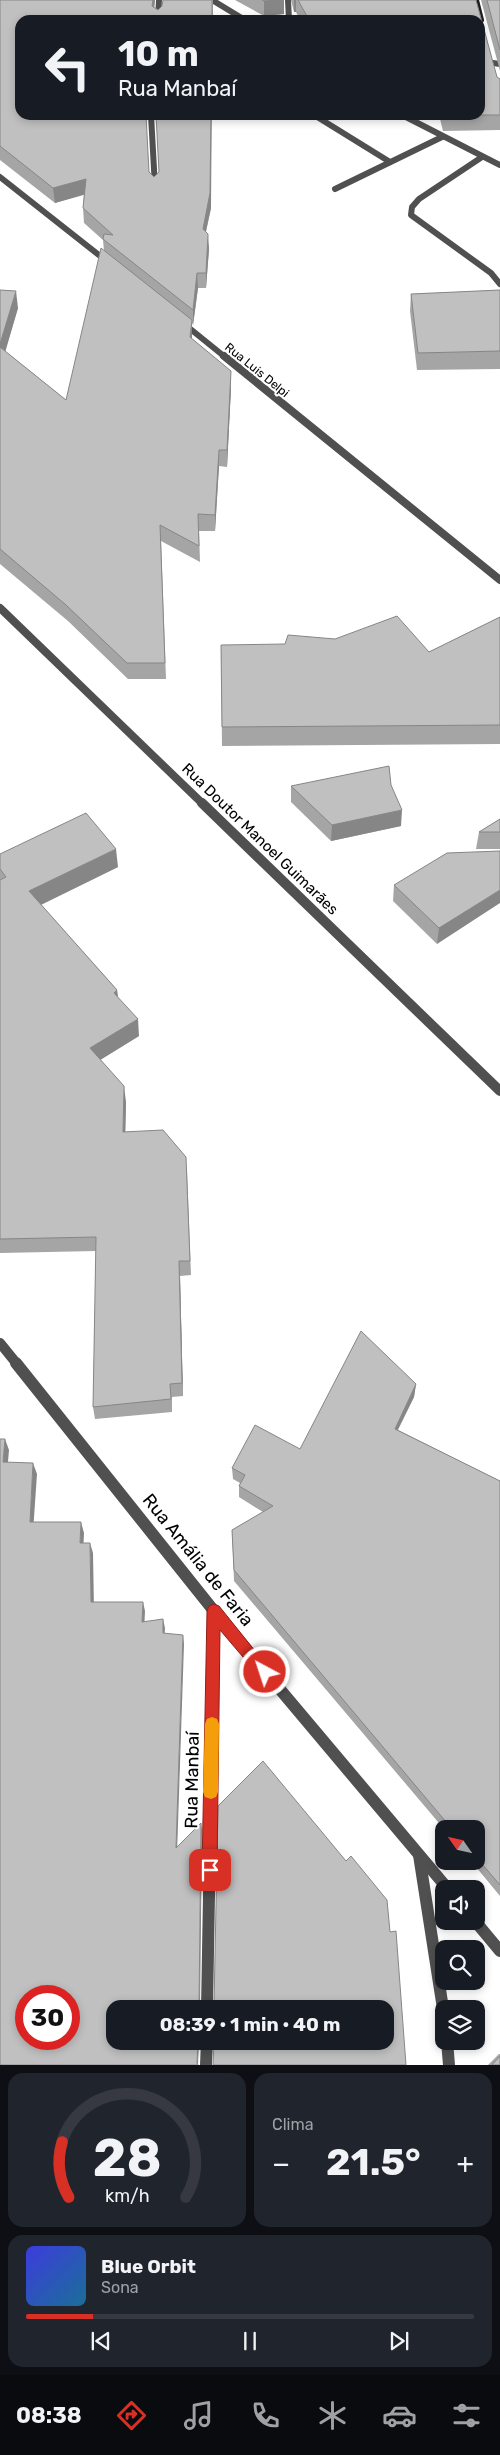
<!DOCTYPE html>
<html lang="pt">
<head>
<meta charset="utf-8">
<style>
  :root { --surface:#171b24; --page:#20242c; --text:#f1f3f6; --muted:#9ea1a6; --line:#363941; --accent:#d93025 }
  body { margin:0; font-family:Rubik,sans-serif; background:var(--page); color:var(--text); height:100vh; display:flex; flex-direction:column; font-size:19px; white-space:nowrap }
  * { box-sizing:border-box; margin:0 }
  p { font-size:16px; color:var(--muted) }
  .icon { flex:none; width:28px; height:28px; fill:none; stroke:currentColor; stroke-width:2; stroke-linecap:round; stroke-linejoin:round }
  .map { position:relative; height:2065px; overflow:hidden }
  .sheet { display:flex; flex-direction:column; gap:8px; padding:8px; background:#0d0f14; flex:1 }
  .sheet>* { flex:none }
  .hud { position:absolute; left:15px; top:15px; width:470px; height:105px; border-radius:15px; box-shadow:0 2px 8px #0003; background:#171b24; color:var(--text); overflow:hidden }
  .needle { width:32px; rotate:304deg }
  .fabs { position:absolute; left:435px; top:1820px; display:grid; gap:10px }
  .fabs a { display:grid; place-items:center; width:50px; height:50px; border-radius:10px; background:var(--surface); box-shadow:0 2px 8px #0003; font-size:25px }
  .speed { position:absolute; left:15px; top:1985px; display:flex; gap:10px; font-size:25px; font-weight:700; text-align:center }
  .speed>* { display:grid; place-content:center; width:65px; height:65px; border-radius:50%; background:var(--surface); box-shadow:0 2px 8px #0003; line-height:1 }
  .speed .limit { border:8px solid #d22; background:#fff; color:#111 }
  .pin { position:absolute; display:grid; place-items:center; width:42px; height:42px; color:#fff; margin:-21px; border-radius:10px; box-shadow:0 2px 8px #0006 }
  .me { position:absolute; width:55px; margin:-28px; rotate:320deg; stroke-linejoin:round; filter:drop-shadow(0 0 4px #0008) }
  .turn { display:flex; align-items:center; gap:18px; height:105px; padding:0 20px; font-size:22px }
  .turn .icon { width:65px; height:65px; stroke-width:2.5 }
  .turn b { display:block; font-size:35px; line-height:42px }
  .big { font-size:38px; font-weight:700; line-height:1.1 }
  .sheet .tile { flex:1; display:flex; flex-direction:column; justify-content:center; gap:8px; min-width:0; padding:0 18px; border-radius:15px; background:var(--page) }
  .sheet .dial { align-items:center; gap:0 }
  .dial svg { height:130px; overflow:visible; fill:none; stroke:var(--line); stroke-width:7; stroke-linecap:round; text-anchor:middle }
  .dial text { fill:var(--text); stroke:none }
  .song { display:flex; align-items:center; gap:15px }
  .cover { width:60px; height:60px; border-radius:8px; background:linear-gradient(135deg,hsl(240 70% 55%),hsl(200 70% 35%)) }
  .played { height:5px; border-radius:2px; background:linear-gradient(90deg,var(--accent) 15%,var(--line) 15%) }
  .keys { display:flex; justify-content:space-around; direction:ltr }
  .heat { display:flex; justify-content:space-between; align-items:center; font-size:28px; direction:ltr }
  .sheet .tiles { flex:1; display:grid; gap:8px; grid-template-columns:1fr 1fr }
  .tile:last-child { grid-column:span 2 }
  .trip { position:absolute; left:106px; top:2000px; width:288px; height:50px; border-radius:15px; background:var(--surface); box-shadow:0 2px 8px #0003; font-weight:700; line-height:50px; text-align:center }
  .tabs { display:flex; height:80px; justify-content:space-around; align-items:center; background:#090b0e; color:var(--muted) }
  .tabs .icon { width:35px; height:35px }
  .tabs .current { color:var(--accent) }
  .tabs b { font-size:22px; color:var(--text) }
  .map>svg:first-child { display:block }
</style>
</head>
<body>
<div class="map">
<svg width="500" height="2065" viewBox="0 0 500 2065">
  <rect width="100%" height="100%" fill="#fff"/>
  <g fill="none" stroke-linecap="round" stroke-linejoin="round">
    <g stroke="#505050" stroke-width="6">
      <polyline points="158,20 159,0"/>
      <polyline points="151,115 155,187"/>
      <polyline points="314,115 390,162"/>
      <polyline points="482,157 419,199 412,207 411,215 491,273 500,284"/>
      <polyline points="335,189 442,137"/>
    </g>
    <g stroke="#505050" stroke-width="6">
      <polyline points="212,0 245,20"/>
      <polyline points="288,0 289,20"/>
      <polyline points="493,63 500,64"/>
      <polyline points="402,115 500,165"/>
      <polyline points="0,177 109,263"/>
      <polyline points="183,323 225,357"/>
    </g>
    <g stroke="#505050" stroke-width="8">
      <polyline points="224,356 500,580"/>
      <polyline points="0,608 203,804"/>
    </g>
    <g stroke="#505050" stroke-width="10">
      <polyline points="202,803 500,1091"/>
      <polyline points="0,1343 17,1364"/>
    </g>
    <g stroke="#505050" stroke-width="12">
      <polyline points="16,1363 214,1611 448,1889"/>
      <polyline points="419,1855 444,2015"/>
      <polyline points="475,1921 500,1951"/>
      <polyline points="207,2009 214,1611"/>
      <polyline points="447,2041 449,2065"/>
      <polyline points="206,2065 207,2041"/>
    </g>
    <polyline stroke="#1d1d1d" stroke-width="6" points="476,0 481,20"/>
  </g>
  <g fill="#a5a5a5">
    <polygon points="0,0 155,0 154,7 158,10 213,0 213,20 20,20 154,177 159,172 156,115 212,115 211,208 206,232 209,249 206,288 198,288 193,325 192,323 192,339 231,388 227,467 219,466 215,531 199,531 200,562 161,541 166,679 128,679 68,621 0,564 0,290 18,308 5,351 66,400 104,251 103,240 84,223 83,208 84,194 55,203 0,160"/>
    <polygon points="235,0 284,0 284,14 264,16"/>
    <polygon points="291,0 476,0 497,77 500,79 500,130 443,131 439,115 480,115 480,20 300,20 296,12 294,12"/>
    <polygon points="481,0 500,0 500,71"/>
    <polygon points="500,290 500,369 417,370 410,311 411,294"/>
    <polygon points="500,617 500,744 222,746 221,645 429,652"/>
    <polygon points="391,785 401,826 331,841 291,802 291,786"/>
    <polygon points="500,819 500,849 476,849 479,832"/>
    <polygon points="500,851 437,944 393,901 394,885"/>
    <polygon points="0,854 118,867 41,905 117,990 118,997 139,1036 100,1060 126,1102 125,1132 187,1172 191,1275 180,1276 183,1396 172,1397 172,1412 95,1419 93,1407 96,1251 0,1253"/>
    <polygon points="416,1384 414,1397 398,1430 500,1481 500,1896 471,1861 476,1861 476,1829 444,1829 234,1581 232,1530 263,1512 239,1497 239,1486 240,1483 233,1479 232,1468 300,1449"/>
    <polygon points="499,2054 500,2054 500,2065 488,2065"/>
  </g>
  <g fill="#868686">
    <polygon points="153,0 155,0 153,20 152,6"/>
    <polygon points="276,0 284,0 284,14 264,16 264,1"/>
    <rect x="294" y="0" width="2" height="12"/>
    <polygon points="211,115 211,208 203,244 203,229"/>
    <polygon points="86,179 87,194 55,203 53,188"/>
    <polygon points="208,234 209,249 206,288 206,273"/>
    <polygon points="197,273 198,288 193,325 193,310"/>
    <polygon points="16,291 18,308 2,363 0,351 0,344"/>
    <polygon points="192,320 192,336 190,353 190,337"/>
    <polygon points="231,371 231,388 227,467 227,450"/>
    <polygon points="219,450 219,466 215,531 215,515"/>
    <polygon points="402,810 401,826 331,841 332,825"/>
    <polygon points="116,849 118,867 32,909 29,891"/>
    <polygon points="500,890 500,903 437,944 439,928"/>
    <polygon points="117,990 119,1006 114,993"/>
    <polygon points="138,1019 139,1036 92,1065 90,1048"/>
    <polygon points="124,1086 126,1102 125,1148 123,1132"/>
    <polygon points="179,1261 180,1276 183,1396 182,1383"/>
    <polygon points="416,1384 414,1397 392,1441 395,1429"/>
    <polygon points="5,1439 9,1450 7,1473 3,1462"/>
    <polygon points="33,1463 37,1474 33,1532 30,1522"/>
    <polygon points="81,1522 84,1533 83,1554 80,1543"/>
    <polygon points="90,1543 93,1553 94,1611 91,1602"/>
    <polygon points="143,1602 145,1611 144,1631 142,1622"/>
    <polygon points="163,1619 165,1628 164,1642 163,1633"/>
    <polygon points="183,1635 184,1644 177,1854 176,1848"/>
    <polygon points="201,1823 202,1829 200,2009 199,2009"/>
    <polygon points="198,2041 199,2041 198,2065 197,2063"/>
  </g>
  <g fill="#c0c0c0" stroke="#868686" fill-rule="evenodd">
    <polygon points="0,0 153,0 152,6 158,10 162,6 163,0 212,0 212,20 20,20 20,115 146,115 149,172 154,177 159,172 156,115 211,115 210,193 203,229 208,234 206,273 197,273 193,310 103,239 104,234 113,235 83,208 86,179 53,188 0,146"/>
    <polygon points="262,0 276,0 264,1"/>
    <polygon points="298,0 476,0 497,77 500,79 500,115 445,115 480,115 480,20 309,20"/>
    <polygon points="487,0 500,0 500,50"/>
    <polygon points="101,248 192,320 190,337 231,371 227,450 219,450 215,515 198,514 199,546 160,525 165,663 127,663 66,605 0,549 0,347 66,400"/>
    <polygon points="0,290 16,291 0,344"/>
    <polygon points="500,290 500,351 418,353 411,294"/>
    <polygon points="397,616 429,652 500,617 500,725 222,727 221,645 285,644 288,635 335,639"/>
    <polygon points="389,766 391,785 402,810 332,825 291,786"/>
    <polygon points="86,813 116,849 29,891 117,990 114,993 138,1019 90,1048 124,1086 123,1132 163,1130 186,1157 190,1261 179,1261 182,1383 170,1384 171,1399 93,1407 96,1237 0,1239 0,880 6,877 0,869 0,854"/>
    <polygon points="500,819 500,832 479,832"/>
    <polygon points="500,851 500,890 439,928 394,885 447,853"/>
    <polygon points="361,1331 416,1384 395,1429 500,1481 500,1885 476,1857 476,1829 452,1829 234,1570 232,1530 273,1506 239,1486 245,1475 232,1468 255,1425 300,1449"/>
    <path d="M 0,1439 L 5,1439 L 3,1462 L 33,1463 L 30,1522 L 81,1522 L 80,1543 L 90,1543 L 91,1602 L 143,1602 L 142,1622 L 163,1619 L 163,1633 L 183,1635 L 176,1848 L 201,1823 L 199,2009 L 115,2009 L 115,2041 L 198,2041 L 197,2063 L 198,2065 L 0,2065 ZM 26,1996 L 69,1996 L 69,2039 L 26,2039 Z"/>
    <polygon points="263,1761 346,1861 351,1856 387,1900 390,1932 396,1931 406,2065 213,2065 214,2041 385,2041 385,2009 213,2009 214,2006 218,1806"/>
    <polygon points="500,2056 500,2065 492,2065"/>
  </g>
  <polygon fill="#d93025" stroke="#8d1f18" points="214,1604 219,1606 272,1672 270,1677 265,1679 260,1677 220,1630 217,1870 215,1875 210,1877 204,1875 202,1870 207,1611 209,1606"/>
  <polygon fill="#f59e0b" points="212,1717 217,1719 219,1724 218,1792 216,1797 211,1799 205,1797 203,1792 205,1724 207,1719"/>
  <g text-anchor="middle" dominant-baseline="central" stroke-width="4" stroke-linejoin="round" paint-order="stroke">
    <g font-size="12" fill="#000" stroke="#fff">
      <text transform="translate(257 370) rotate(39)">Rua Luis Delpi</text>
    </g>
    <g font-size="15" fill="#000" stroke="#fff">
      <text transform="translate(260 839) rotate(44)">Rua Doutor Manoel Guimarães</text>
    </g>
    <g font-size="18" fill="#000" stroke="#fff">
      <text transform="translate(198 1560) rotate(51)">Rua Amália de Faria</text>
      <text transform="translate(192 1780) rotate(-89)">Rua Manbaí</text>
    </g>
  </g>
</svg>
<div class="fabs">
<a><svg class="needle" viewBox="-14 -14 28 28"><path d="M0-13l5 13h-10z" fill="#e53935"/><path d="M0 13l5-13h-10z" fill="#9ea1a6"/></svg></a>
<a><svg class="icon" aria-label="sound" viewBox="0 0 24 24"><path d="M4 9h4l5-4v14l-5-4H4zM17 9q2 3 0 6"/></svg></a>
<a><svg class="icon" aria-label="search" viewBox="0 0 24 24"><circle cx="10" cy="10" r="6"/><path d="M15 15l6 6"/></svg></a>
<a><svg class="icon" aria-label="layers" viewBox="0 0 24 24"><path d="M12 4l9 5-9 5-9-5zM3 14l9 5 9-5"/></svg></a>
</div>
<div class="speed"><div class="limit">30</div></div>
<div class="pin" style="left:210px;top:1870px;background:#d93025"><svg class="icon" aria-label="arrive" viewBox="0 0 24 24"><path d="M6 21V4h12l-3 4 3 4H6"/></svg></div>
<svg class="me" style="left:265px;top:1672px" viewBox="-20 -20 40 40"><circle r="17" fill="#d93025" stroke="#fff" stroke-width="3"/><path d="M0-11L8 9 0 5-8 9z" fill="#fff"/></svg>
<div class="trip">08:39 · 1 min · 40 m</div>
<div class="hud">
<div class="turn"><svg class="icon" aria-label="left" viewBox="0 0 24 24"><path d="M17 20v-9H6M10 6l-5 5 5 5"/></svg><div><b>10 m</b>Rua Manbaí</div></div>
</div>
</div>
<section class="sheet">
<div class="tiles">
<div class="tile dial"><svg viewBox="0 0 100 80">
<path d="M14 69A42 42 0 1 1 86 69"/>
<path d="M14 69A42 42 0 0 1 10 35" stroke="#d93025"/>
<text x="50" y="56" font-size="32" font-weight="700">28</text>
<text x="50" y="72" font-size="11">km/h</text>
</svg></div>
<div class="tile"><p>Clima</p>
<div class="heat"><a>−</a><b class="big">21.5°</b><a>+</a></div>
</div>
<div class="tile">
<div class="song"><i class="cover"></i><div><b>Blue Orbit</b><p>Sona</p></div></div>
<div class="played"></div>
<div class="keys"><svg class="icon" aria-label="previous" viewBox="0 0 24 24"><path d="M18 5L8 12l10 7zM5 5v14"/></svg><svg class="icon" aria-label="pause" viewBox="0 0 24 24"><path d="M8 5v14M16 5v14"/></svg><svg class="icon" aria-label="next" viewBox="0 0 24 24"><path d="M6 5l10 7-10 7zM19 5v14"/></svg></div>
</div>
</div>
</section>
<nav class="tabs">
<b>08:38</b>
<svg class="icon current" aria-label="directions" viewBox="0 0 24 24"><path d="M12 3l9 9-9 9-9-9zM9 14v-3h6M13 9l2 2-2 2"/></svg>
<svg class="icon" aria-label="music" viewBox="0 0 24 24"><path d="M9 18V5l10-2v13"/><circle cx="6" cy="18" r="3"/><circle cx="16" cy="16" r="3"/></svg>
<svg class="icon" aria-label="phone" viewBox="0 0 24 24"><path d="M5 4h4l2 5-3 2q2 4 5 5l2-3 5 2v4C11 20 4 13 5 4z"/></svg>
<svg class="icon" aria-label="climate" viewBox="0 0 24 24"><path d="M12 3v18M4 7l16 10M4 17L20 7"/></svg>
<svg class="icon" aria-label="car" viewBox="0 0 24 24"><path d="M5 17H2v-5l4-1 3-4h7l3 4 3 1v5h-3M9 17h6M6 11h13"/><circle cx="7" cy="17" r="2"/><circle cx="17" cy="17" r="2"/></svg>
<svg class="icon" aria-label="filters" viewBox="0 0 24 24"><path d="M4 7h16M4 17h16"/><circle cx="9" cy="7" r="2"/><circle cx="15" cy="17" r="2"/></svg>
</nav>
</body>
</html>
